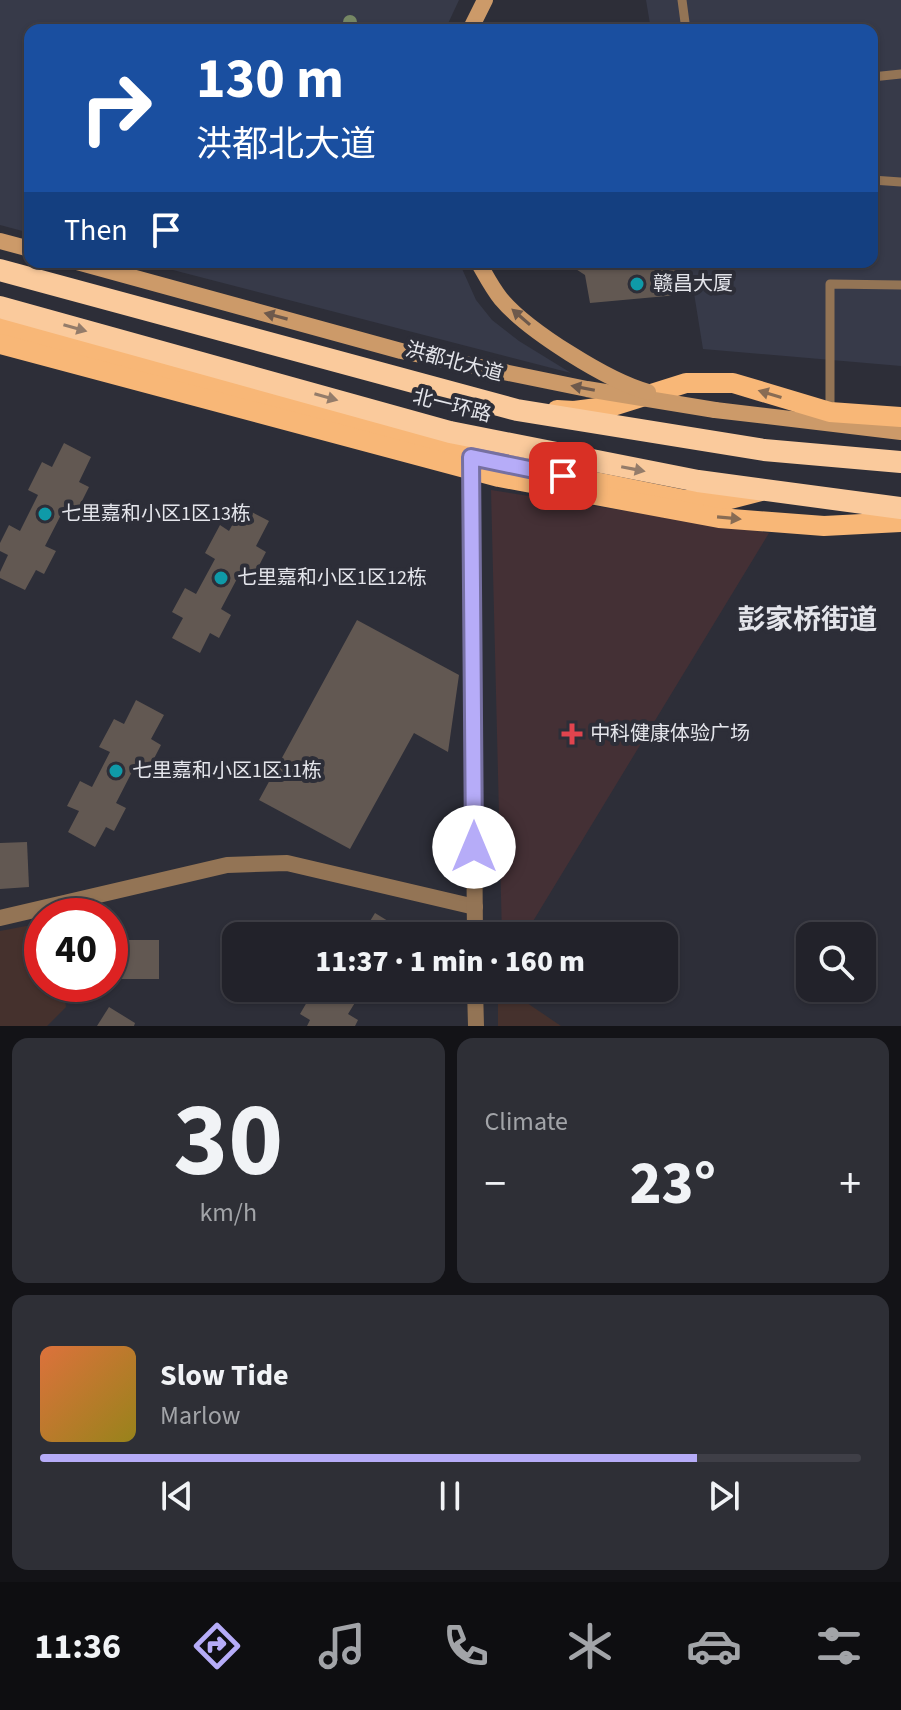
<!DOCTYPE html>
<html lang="en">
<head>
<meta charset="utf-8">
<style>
  :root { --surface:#22222a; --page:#2e2f36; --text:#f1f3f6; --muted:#a2a4a8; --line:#3f3f47; --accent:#b6acf8 }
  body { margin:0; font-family:"Source Sans 3","Noto Sans SC",sans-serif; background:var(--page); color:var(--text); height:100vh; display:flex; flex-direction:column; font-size:30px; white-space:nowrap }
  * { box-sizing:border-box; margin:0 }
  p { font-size:26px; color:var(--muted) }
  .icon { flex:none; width:44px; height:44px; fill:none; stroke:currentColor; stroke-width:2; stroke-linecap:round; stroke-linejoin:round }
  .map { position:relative; height:1026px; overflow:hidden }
  .sheet { display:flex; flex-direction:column; gap:12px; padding:12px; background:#131317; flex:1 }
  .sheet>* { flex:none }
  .guide { position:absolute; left:24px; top:24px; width:854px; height:244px; border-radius:16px; box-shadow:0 2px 6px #0004,0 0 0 2px var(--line); background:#1a4fa0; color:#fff; overflow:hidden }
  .controls { position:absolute; left:796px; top:922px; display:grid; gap:16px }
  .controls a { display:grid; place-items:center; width:80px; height:80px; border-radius:16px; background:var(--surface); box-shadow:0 2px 6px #0004,0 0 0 2px var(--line); font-size:40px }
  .speed { position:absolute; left:24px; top:898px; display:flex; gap:16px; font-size:40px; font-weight:700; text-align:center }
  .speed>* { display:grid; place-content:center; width:104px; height:104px; border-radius:50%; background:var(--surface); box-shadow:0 2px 6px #0004,0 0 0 2px var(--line); line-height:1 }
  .speed .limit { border:12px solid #d22; background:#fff; color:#111 }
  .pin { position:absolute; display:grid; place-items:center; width:68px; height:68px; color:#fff; margin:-34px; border-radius:16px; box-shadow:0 4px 12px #0006 }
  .me { position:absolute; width:88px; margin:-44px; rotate:0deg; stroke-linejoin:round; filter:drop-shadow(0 0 6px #0008) }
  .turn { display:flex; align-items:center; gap:28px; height:168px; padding:0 40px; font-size:36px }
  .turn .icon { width:104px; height:104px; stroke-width:2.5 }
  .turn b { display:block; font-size:56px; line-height:68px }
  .then { display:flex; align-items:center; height:76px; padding:0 40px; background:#0003; gap:16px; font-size:30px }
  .big { font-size:60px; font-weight:800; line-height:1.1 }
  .sheet .card { flex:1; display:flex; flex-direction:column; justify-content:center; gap:12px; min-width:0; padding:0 28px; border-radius:16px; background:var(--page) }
  .sheet .dial { align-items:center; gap:0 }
  .dial b { font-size:104px; line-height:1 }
  .song { display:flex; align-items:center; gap:24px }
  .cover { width:96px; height:96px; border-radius:12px; background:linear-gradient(135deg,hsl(20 70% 55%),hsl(50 70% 35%)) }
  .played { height:8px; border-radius:4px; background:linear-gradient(90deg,var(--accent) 80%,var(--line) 80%) }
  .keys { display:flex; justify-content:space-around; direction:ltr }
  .heat { display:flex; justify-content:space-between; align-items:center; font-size:44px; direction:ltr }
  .sheet .tiles { flex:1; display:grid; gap:12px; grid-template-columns:1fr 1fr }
  .card:last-child { grid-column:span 2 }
  .trip { position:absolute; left:222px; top:922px; width:456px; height:80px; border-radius:16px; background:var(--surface); box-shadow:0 2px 6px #0004,0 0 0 2px var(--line); font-weight:800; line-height:80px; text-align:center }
  .tab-bar { display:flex; height:128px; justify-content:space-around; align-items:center; background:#0e0e11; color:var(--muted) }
  .tab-bar .icon { width:56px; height:56px }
  .tab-bar .on { color:var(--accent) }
  .tab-bar b { font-size:36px; color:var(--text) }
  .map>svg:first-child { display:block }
</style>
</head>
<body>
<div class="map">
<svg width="901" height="1026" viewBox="0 0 901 1026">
  <rect width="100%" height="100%" fill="#2d2e38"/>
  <g fill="#373a49">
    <polygon points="0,0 459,0 445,30 30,30 30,233 0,225"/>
    <polygon points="646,0 901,0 901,366 703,349 689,262 872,262 872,30 651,30"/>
    <polygon points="142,262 459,262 476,300 492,320 519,341 571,373"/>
  </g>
  <g fill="#45312d">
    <polygon points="42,923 42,984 63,984 66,1007 47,1026 0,1026 0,931"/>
    <polygon points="498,988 505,988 561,1026 498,1026"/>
  </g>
  <polygon fill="#443035" points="491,490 769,533 524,936 502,936"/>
  <g fill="#625852">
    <polygon points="565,262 683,262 689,294 590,303 585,275"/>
    <polygon points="64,443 91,457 79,482 89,487 74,517 63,511 45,546 56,551 44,574 36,570 25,590 0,578 0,572 8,555 0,551 0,543 9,525 20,531 38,495 28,490 42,462 52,467"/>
    <polygon points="242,507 269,521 256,546 266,552 251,581 239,575 221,609 231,615 219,638 210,633 200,653 172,638 183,618 172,612 185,588 196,594 215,559 205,553 220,525 229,531"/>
    <polygon points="357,620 459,675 448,752 414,733 350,849 259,800"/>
    <polygon points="136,700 164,715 151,739 161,745 146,774 134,768 116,803 126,808 114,831 106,827 95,847 68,832 79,811 67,806 80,781 92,787 110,752 99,747 114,719 124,724"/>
    <polygon points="27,842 29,887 0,889 0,843"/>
    <polygon points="375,913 401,929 397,936 348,936 352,930 361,936"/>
    <rect x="110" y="940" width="49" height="39"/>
    <polygon points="330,988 364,988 348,1014 358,1020 355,1026 307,1026 310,1020 300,1014 314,990 325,997"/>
    <polygon points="109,1007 135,1023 134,1026 97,1026"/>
  </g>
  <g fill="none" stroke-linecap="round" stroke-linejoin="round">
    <g stroke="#937455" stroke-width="9">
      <polyline points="682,0 686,30"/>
      <polyline points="872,77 901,74"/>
      <polyline points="872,180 901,182"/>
      <polyline points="830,412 830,284 901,285"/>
    </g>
    <polyline stroke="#937455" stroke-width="16" points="0,918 227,865 287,863 475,907"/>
    <g stroke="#937455" stroke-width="16">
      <polyline points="471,459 475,936"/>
      <polyline points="475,988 476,1026"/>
    </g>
    <g stroke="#cc9a69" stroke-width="16">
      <polyline points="470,30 485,0"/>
      <polyline points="0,241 30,249"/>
      <polyline points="715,410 901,432"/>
    </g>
    <g stroke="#f8b777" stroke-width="20">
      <polyline points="0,328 471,457 685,500 726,500 761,491"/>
      <polyline points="557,410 574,411 613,406 686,383 733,383 830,412 901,417"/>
    </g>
    <polyline stroke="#faca9c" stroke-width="22" points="0,270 517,410 764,450 901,462"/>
    <g stroke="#cc9a69" stroke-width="16">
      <polyline points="77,262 401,351 587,389 715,410"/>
      <path d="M 478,262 C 485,274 492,288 501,299 C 528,331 608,381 648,392"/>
    </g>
    <polyline stroke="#f8b777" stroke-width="20" points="0,344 499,477 719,518 824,526 901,522"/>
    <polyline stroke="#faca9c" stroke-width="22" points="0,307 450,432 698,481 901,508"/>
  </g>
  <circle fill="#768764" cx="350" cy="22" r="7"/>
  <defs><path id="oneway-solid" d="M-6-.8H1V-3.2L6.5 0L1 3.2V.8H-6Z" transform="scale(2)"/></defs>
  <g fill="#6d594c">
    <use href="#oneway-solid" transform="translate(276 316) rotate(-165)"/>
    <use href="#oneway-solid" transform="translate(521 317) rotate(-139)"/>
    <use href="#oneway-solid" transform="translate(583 388) rotate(-169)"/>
  </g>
  <g fill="#947c6a">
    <use href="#oneway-solid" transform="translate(75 328) rotate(16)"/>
    <use href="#oneway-solid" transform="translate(326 397) rotate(16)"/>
    <use href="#oneway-solid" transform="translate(633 469) rotate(11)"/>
  </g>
  <g fill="#886c54">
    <use href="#oneway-solid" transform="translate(770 394) rotate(-163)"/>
    <use href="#oneway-solid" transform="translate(729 518) rotate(5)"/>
  </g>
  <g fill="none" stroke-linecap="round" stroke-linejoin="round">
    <defs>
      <polyline id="route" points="474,847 471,457 563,476"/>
    </defs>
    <use href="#route" stroke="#7670a1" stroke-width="20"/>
    <use href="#route" stroke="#b6acf8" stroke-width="14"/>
  </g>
  <g fill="#0f9aa8" stroke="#2d2e38" stroke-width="3">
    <circle cx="637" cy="284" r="8"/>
    <circle cx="45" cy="514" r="8"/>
    <circle cx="221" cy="578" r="8"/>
    <circle cx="116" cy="771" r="8"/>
  </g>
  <path fill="#e0444e" stroke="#2d2e38" stroke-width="3" d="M568 722h8v8h8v8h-8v8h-8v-8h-8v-8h8z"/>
  <g text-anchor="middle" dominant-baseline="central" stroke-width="8" stroke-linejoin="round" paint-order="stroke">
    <g font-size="20" fill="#e4e5eb" stroke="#2d2e38" text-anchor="start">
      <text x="653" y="284">赣昌大厦</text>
      <text x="61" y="514">七里嘉和小区1区13栋</text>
      <text x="237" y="578">七里嘉和小区1区12栋</text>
      <text x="590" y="734">中科健康体验广场</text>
      <text x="132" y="771">七里嘉和小区1区11栋</text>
    </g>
    <g font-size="20" fill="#e4e5eb" stroke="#2d2e38">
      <text transform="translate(454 362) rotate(15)">洪都北大道</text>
      <text transform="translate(452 406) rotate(14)">北一环路</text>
    </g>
    <g font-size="28" font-weight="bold" fill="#e4e5eb" stroke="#2d2e38">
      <text x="807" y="620">彭家桥街道</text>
    </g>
  </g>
</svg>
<div class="controls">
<a><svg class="icon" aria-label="search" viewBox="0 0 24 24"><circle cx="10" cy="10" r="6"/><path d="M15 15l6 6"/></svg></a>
</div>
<div class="speed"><div class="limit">40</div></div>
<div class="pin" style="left:563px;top:476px;background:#d93025"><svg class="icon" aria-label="arrive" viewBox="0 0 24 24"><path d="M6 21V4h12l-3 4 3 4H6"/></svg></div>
<svg class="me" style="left:474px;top:847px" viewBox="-20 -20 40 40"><circle r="19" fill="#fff"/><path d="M0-13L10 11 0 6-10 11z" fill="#b6acf8"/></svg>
<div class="trip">11:37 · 1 min · 160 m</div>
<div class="guide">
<div class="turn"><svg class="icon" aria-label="right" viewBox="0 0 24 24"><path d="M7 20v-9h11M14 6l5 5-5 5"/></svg><div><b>130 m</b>洪都北大道</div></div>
<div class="then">Then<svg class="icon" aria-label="arrive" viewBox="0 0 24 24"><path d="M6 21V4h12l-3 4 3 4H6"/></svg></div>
</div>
</div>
<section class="sheet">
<div class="tiles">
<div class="card dial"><b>30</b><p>km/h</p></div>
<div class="card"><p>Climate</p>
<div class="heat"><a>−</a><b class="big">23°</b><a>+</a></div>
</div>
<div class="card">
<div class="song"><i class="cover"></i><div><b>Slow Tide</b><p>Marlow</p></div></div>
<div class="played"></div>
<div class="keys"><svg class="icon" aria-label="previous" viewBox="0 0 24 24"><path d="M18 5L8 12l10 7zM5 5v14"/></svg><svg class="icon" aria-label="pause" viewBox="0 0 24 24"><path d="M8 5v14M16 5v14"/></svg><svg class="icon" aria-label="next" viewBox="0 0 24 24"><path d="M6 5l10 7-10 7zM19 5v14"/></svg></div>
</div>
</div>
</section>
<nav class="tab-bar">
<b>11:36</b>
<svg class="icon on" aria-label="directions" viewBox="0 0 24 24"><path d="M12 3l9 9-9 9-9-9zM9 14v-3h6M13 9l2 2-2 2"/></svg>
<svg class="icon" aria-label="music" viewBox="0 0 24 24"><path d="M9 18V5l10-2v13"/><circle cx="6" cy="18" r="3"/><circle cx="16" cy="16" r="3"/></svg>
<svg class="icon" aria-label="phone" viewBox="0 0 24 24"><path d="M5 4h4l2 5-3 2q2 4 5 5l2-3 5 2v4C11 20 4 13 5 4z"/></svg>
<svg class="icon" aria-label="climate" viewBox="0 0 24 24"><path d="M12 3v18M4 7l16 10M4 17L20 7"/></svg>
<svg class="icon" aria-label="car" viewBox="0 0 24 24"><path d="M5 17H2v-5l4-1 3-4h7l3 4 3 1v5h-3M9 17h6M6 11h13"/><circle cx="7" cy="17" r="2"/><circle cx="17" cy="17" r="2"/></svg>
<svg class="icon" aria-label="filters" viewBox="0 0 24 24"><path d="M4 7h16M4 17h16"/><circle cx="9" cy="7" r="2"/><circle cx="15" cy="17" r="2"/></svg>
</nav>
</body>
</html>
